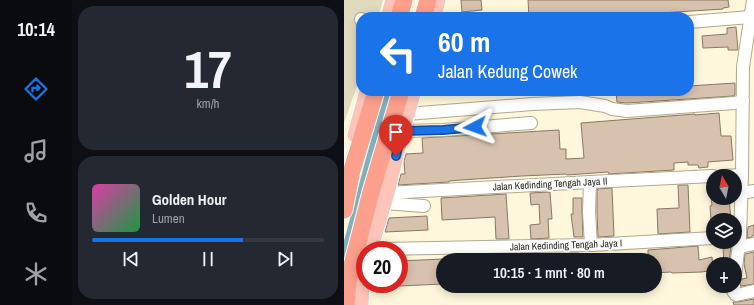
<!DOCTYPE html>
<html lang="id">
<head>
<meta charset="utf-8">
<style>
  :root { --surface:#171b24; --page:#242831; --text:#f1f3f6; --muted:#9ea1a6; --line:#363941; --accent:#1a73e8 }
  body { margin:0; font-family:"Archivo Narrow",sans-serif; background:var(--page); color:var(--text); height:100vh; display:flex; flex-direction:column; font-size:15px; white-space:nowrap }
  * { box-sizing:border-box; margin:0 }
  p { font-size:13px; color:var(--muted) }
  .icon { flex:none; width:22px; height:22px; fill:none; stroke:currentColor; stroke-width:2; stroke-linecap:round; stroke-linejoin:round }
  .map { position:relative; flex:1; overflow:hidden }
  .drawer { display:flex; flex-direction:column; gap:6px; padding:6px; background:#0d0f14; width:272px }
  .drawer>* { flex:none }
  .top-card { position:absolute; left:12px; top:12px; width:338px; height:84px; border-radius:16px; box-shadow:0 2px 10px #0003; background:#1a73e8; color:#fff; overflow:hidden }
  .needle { width:26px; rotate:350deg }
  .controls { position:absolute; left:362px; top:169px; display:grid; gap:8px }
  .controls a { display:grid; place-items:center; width:36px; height:36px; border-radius:50%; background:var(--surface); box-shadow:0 2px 10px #0003; font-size:20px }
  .speed { position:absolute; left:12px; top:241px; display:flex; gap:8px; font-size:20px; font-weight:700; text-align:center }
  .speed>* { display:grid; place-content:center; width:52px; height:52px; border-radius:50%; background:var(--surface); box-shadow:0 2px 10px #0003; line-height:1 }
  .speed .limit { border:6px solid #d22; background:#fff; color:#111 }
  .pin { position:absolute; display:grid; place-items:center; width:34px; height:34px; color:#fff; margin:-41px -17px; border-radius:50% 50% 50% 0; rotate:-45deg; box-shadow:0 0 4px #0007 }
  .pin .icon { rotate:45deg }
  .me { position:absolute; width:44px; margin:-22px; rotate:266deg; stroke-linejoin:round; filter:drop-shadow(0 0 3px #0008) }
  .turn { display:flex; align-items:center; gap:14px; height:84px; padding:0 16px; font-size:18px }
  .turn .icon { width:52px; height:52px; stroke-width:2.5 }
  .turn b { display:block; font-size:28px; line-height:34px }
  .drawer .widget { flex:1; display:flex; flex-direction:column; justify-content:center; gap:6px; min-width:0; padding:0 14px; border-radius:16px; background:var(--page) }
  .drawer .dial { align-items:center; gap:0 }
  .dial b { font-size:52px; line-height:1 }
  .song { display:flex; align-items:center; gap:12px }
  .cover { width:48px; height:48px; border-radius:6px; background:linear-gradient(135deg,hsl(320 70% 55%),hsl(140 70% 35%)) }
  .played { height:4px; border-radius:2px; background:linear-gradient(90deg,var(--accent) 65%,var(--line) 65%) }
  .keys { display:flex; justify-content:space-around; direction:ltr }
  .trip { position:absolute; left:92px; top:253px; width:226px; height:40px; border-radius:20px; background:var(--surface); box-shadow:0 2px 10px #0003; font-weight:600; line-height:40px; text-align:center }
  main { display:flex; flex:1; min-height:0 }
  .tab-bar { display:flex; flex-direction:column; width:72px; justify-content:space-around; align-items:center; background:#090b0e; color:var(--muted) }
  .tab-bar .icon { width:28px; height:28px }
  .tab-bar .active { color:var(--accent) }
  .tab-bar b { font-size:18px; color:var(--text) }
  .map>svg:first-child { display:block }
</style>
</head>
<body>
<main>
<nav class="tab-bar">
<b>10:14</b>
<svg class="icon active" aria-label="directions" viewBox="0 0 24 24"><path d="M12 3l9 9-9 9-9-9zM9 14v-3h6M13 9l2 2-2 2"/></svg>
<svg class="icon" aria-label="music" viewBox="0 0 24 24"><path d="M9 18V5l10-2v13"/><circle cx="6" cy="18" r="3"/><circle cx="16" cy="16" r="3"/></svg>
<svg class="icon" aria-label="phone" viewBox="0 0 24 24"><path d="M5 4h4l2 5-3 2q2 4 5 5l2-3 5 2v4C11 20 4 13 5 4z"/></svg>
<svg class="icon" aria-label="climate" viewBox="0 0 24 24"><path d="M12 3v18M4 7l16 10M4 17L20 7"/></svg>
</nav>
<section class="drawer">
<div class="widget dial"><b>17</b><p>km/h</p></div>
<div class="widget">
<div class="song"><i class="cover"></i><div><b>Golden Hour</b><p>Lumen</p></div></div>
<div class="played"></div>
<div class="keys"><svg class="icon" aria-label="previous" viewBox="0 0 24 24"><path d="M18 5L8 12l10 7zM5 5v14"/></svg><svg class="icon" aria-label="pause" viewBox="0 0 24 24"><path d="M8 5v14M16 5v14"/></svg><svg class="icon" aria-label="next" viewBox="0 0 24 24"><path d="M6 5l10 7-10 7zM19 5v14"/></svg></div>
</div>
</section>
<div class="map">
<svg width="410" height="305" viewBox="0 0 410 305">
  <rect width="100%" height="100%" fill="#fef7dc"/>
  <polygon fill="#e1dabd" points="0,0 39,0 34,17 17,17 17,75 0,123"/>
  <polygon fill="#81afbb" points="40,91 50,91 0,290 0,241"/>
  <g fill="#d7c2ae" stroke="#8a7764">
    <polygon points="117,0 137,0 138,10 118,12"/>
    <polygon points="184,0 384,0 385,7 379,8 379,9 316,13 316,17 269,17 269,16 251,17 185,17"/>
    <polygon points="392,27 394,50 384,50 384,47 359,48 358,36 383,34 383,28"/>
    <polygon points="391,83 391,95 389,96 283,103 273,102 272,91 345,91 345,86"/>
    <polygon points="375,113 377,136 387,136 389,160 364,162 364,167 355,168 354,165 344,165 344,162 330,163 330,170 265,174 264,172 223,175 222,174 178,176 117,180 105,181 105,182 54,185 57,174 61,174 60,161 62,154 79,153 78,138 215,130 216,149 222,149 222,159 240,158 237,123 351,114 351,115"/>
    <polygon points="334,185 344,185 346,232 314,234 313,209 335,208"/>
    <polygon points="268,188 270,236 254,237 253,212 253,189"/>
    <polygon points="206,192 208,219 204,219 205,238 187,239 186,225 196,224 195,204 187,205 186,193"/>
    <polygon points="162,194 165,239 152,239 151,217 98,220 97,198"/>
    <polygon points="229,198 238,198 238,212 239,237 230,237 227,214 229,214"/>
    <polygon points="367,198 385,198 387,220 367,220 366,206 368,205"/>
    <polygon points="83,216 84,230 41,232 45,218"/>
    <polygon points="410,225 410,235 408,236 408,237 403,238 404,227"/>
    <polygon points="387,245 385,264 380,264 379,246"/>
    <polygon points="354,246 355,260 368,257 369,270 358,272 328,273 327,272 311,273 311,260 304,260 304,250"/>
    <polygon points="410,252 410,284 397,286 396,282 398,279 403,278 400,264 401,254"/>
    <polygon points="224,253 235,253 236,260 204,260 204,255"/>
    <polygon points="99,259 99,284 55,286 55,261"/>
    <polygon points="410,299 410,305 390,305 389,302 394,302"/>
  </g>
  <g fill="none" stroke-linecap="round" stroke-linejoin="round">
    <defs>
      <g id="minor">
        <polyline points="17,19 17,20"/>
        <polyline points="345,22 406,17"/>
        <polyline points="63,114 188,104 236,102 261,106 268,109 283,111 390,103 399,101"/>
        <polyline points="58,131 99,130 187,123"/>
        <polyline points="378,176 398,175"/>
        <polyline points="246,182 245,212 247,245"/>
        <polyline points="43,193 246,182 369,176"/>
        <polyline points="397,193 410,191"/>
        <polyline points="40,203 80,206"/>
        <polyline points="391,236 396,236 391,276"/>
        <polyline points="396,236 398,175 399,67 409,0"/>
        <polyline points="395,247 410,244"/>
        <polyline points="27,248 38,249 247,245 369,238"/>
        <polyline points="390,286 389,291 392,295 410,291"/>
      </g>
      <g id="major">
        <polyline points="44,17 49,0"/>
        <polyline points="90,17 94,0"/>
        <polyline points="11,135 23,91"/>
        <polyline points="26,250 43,193 58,131 70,91"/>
        <polyline points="17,305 18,284 21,273"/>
      </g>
      <g id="highway">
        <polyline points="55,17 60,0"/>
        <polyline points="79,17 84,0"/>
        <polyline points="0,210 8,170 32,91"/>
        <polyline points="2,305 4,281 27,192 57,91"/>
      </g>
    </defs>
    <use href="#minor" stroke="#b0a98f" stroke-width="14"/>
    <use href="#major" stroke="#fff" stroke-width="17"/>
    <use href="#highway" stroke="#fff" stroke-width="19"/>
    <use href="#minor" stroke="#fff" stroke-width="12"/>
    <use href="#major" stroke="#fdc5ba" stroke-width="15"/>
    <use href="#highway" stroke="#fc9f8c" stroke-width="17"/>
  </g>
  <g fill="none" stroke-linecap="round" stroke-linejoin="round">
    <defs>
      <polyline id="route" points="52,156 58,131 99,130 131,127"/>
    </defs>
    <use href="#route" stroke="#114b97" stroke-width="10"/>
    <use href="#route" stroke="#1a73e8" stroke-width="7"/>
  </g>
  <g text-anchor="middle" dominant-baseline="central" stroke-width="4" stroke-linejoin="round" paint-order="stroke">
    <g font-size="10" fill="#26241a" stroke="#fff">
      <text transform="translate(206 184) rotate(-3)">Jalan Kedinding Tengah Jaya II</text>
      <text transform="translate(222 245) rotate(-2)">Jalan Kedinding Tengah Jaya I</text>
    </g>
  </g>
</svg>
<div class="controls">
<a><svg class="needle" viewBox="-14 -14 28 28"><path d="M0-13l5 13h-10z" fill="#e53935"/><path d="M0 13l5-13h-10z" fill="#9ea1a6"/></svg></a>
<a><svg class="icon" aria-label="layers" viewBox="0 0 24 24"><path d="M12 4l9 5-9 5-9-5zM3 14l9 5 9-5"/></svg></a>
<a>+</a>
</div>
<div class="speed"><div class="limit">20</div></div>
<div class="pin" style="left:52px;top:156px;background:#d93025"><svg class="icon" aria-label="arrive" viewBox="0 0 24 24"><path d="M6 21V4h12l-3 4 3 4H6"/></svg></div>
<svg class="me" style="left:131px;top:127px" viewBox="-20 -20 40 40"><path d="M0-17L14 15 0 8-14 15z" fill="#1a73e8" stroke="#fff" stroke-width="4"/></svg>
<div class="trip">10:15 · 1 mnt · 80 m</div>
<div class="top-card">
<div class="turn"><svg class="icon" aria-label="left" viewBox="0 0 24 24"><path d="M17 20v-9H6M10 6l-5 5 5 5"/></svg><div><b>60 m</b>Jalan Kedung Cowek</div></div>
</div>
</div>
</main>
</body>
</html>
